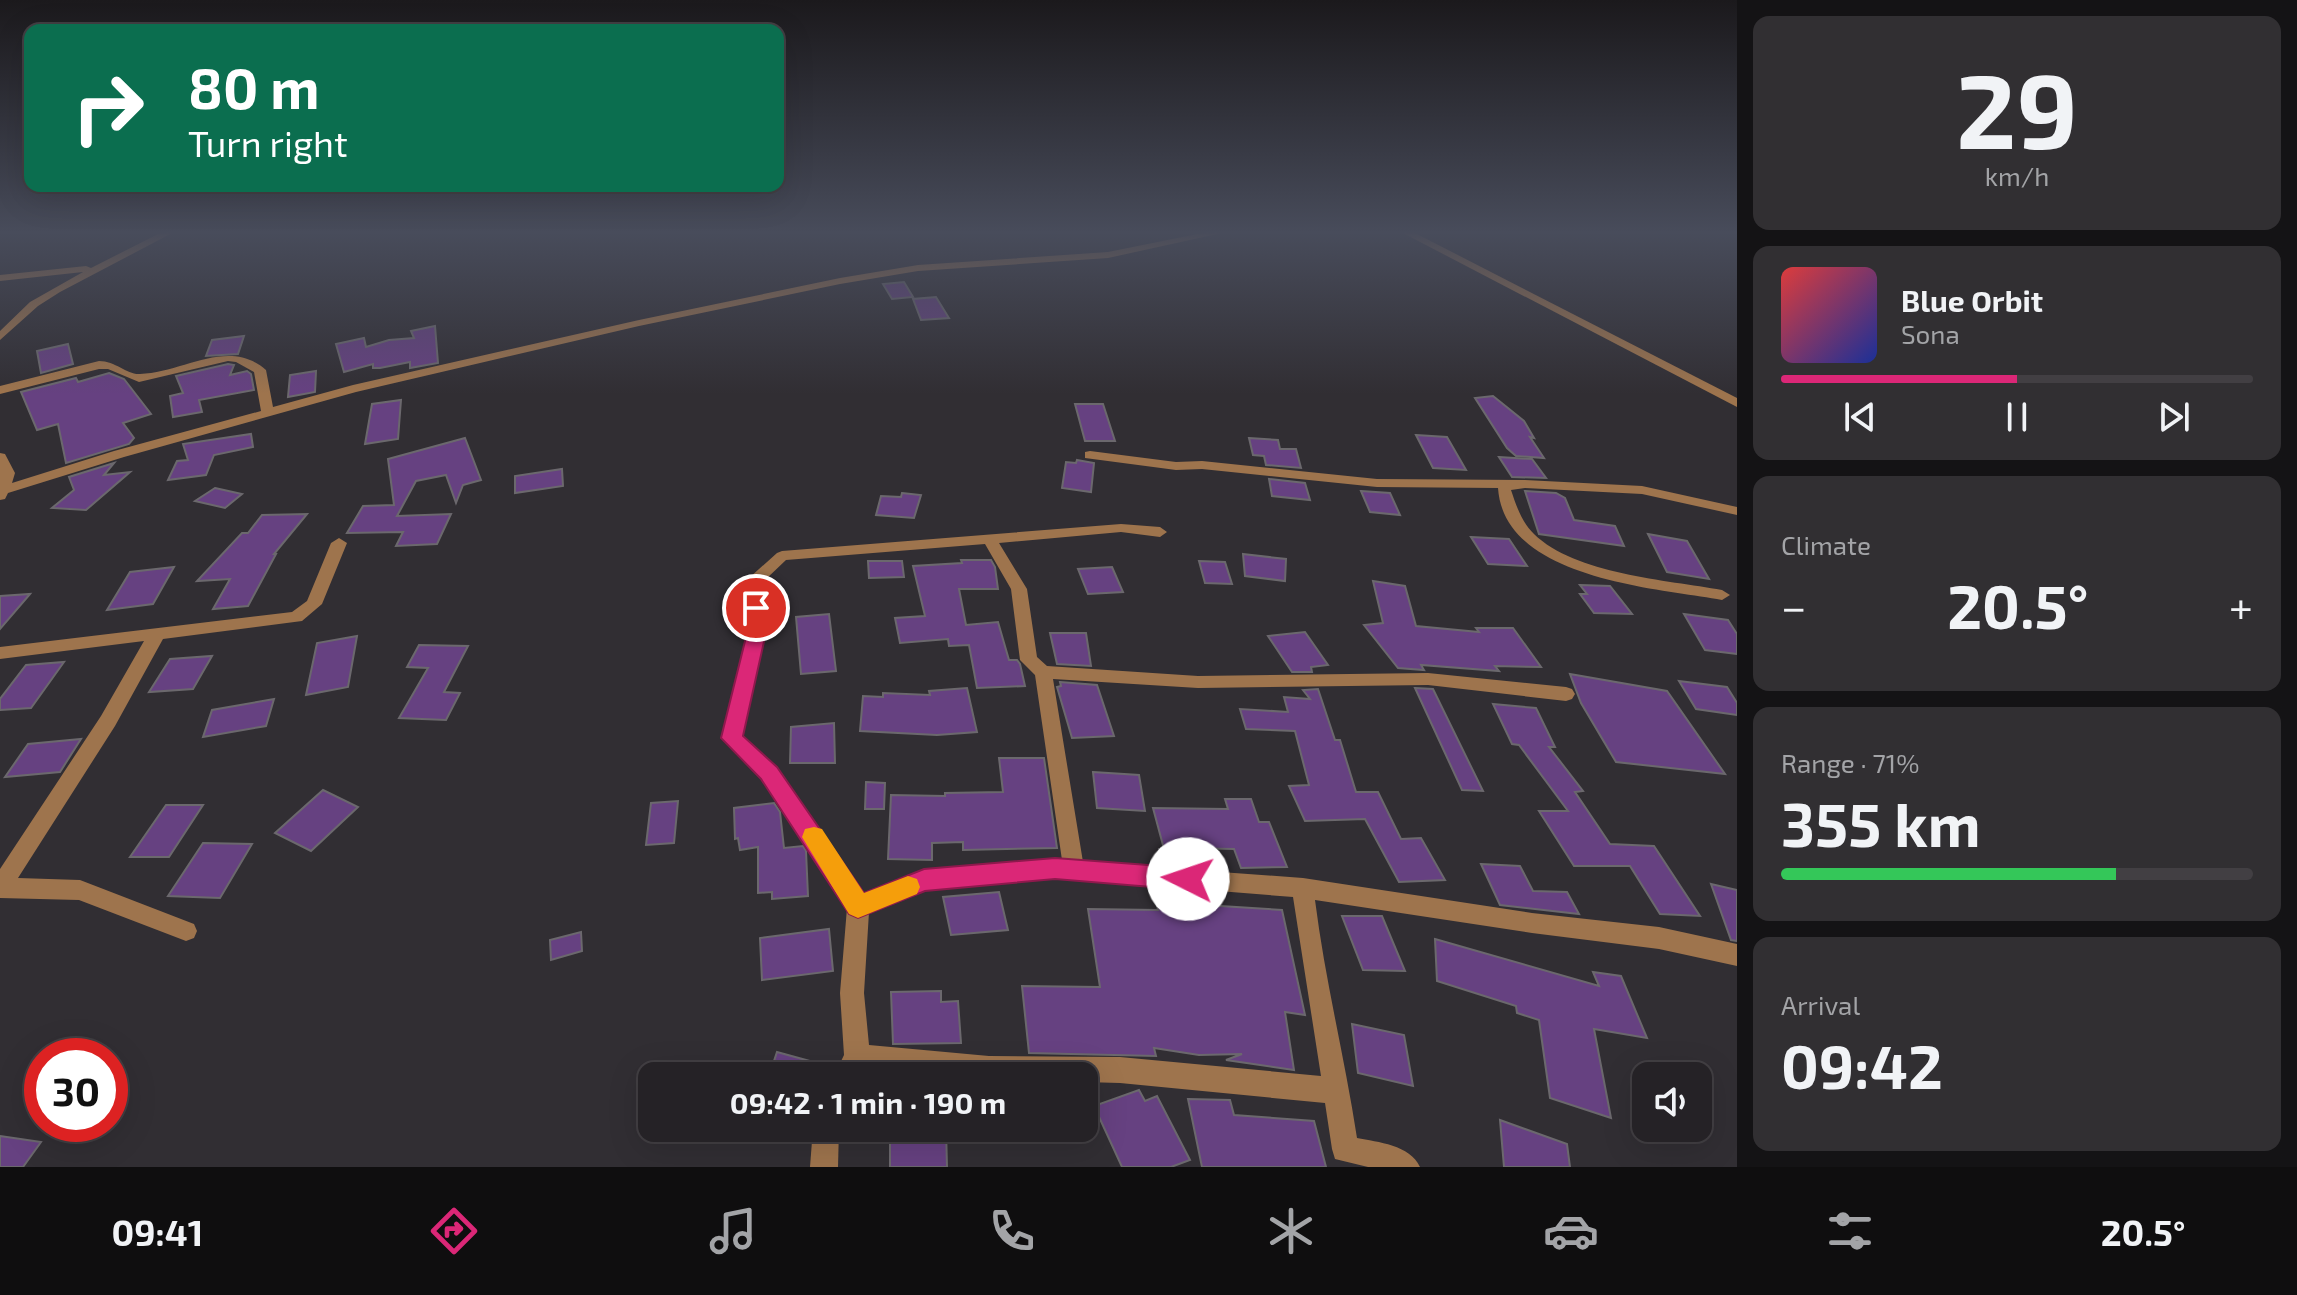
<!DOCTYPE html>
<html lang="en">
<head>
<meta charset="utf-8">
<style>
  :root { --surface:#252226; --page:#312f32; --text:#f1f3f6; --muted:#a3a4a7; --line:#423f43; --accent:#db2777 }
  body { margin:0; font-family:"Exo 2",sans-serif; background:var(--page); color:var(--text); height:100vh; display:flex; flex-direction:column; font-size:30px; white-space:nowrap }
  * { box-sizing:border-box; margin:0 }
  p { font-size:26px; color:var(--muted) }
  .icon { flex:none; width:44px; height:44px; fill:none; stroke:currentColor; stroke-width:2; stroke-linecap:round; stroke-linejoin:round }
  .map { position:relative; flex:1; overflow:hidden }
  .sheet { display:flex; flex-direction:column; gap:16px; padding:16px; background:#141315; width:560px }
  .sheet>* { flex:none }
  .hud { position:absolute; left:24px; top:24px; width:760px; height:168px; border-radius:16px; box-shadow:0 8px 32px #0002,0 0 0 2px var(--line); background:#0b6e4f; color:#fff; overflow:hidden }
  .controls { position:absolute; left:1632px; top:1062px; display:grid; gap:16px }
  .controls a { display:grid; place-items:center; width:80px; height:80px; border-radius:16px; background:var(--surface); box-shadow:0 8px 32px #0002,0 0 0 2px var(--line); font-size:40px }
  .speed { position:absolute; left:24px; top:1038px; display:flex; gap:16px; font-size:40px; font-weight:700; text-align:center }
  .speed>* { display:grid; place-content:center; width:104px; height:104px; border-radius:50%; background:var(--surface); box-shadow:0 8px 32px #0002,0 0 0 2px var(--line); line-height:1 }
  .speed .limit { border:12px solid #d22; background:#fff; color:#111 }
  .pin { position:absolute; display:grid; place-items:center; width:68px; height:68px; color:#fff; margin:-34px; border:4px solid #fff; border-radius:50%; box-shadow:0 2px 8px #0007 }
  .me { position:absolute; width:88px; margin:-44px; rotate:274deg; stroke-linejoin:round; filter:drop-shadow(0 0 6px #0008) }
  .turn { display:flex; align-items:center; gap:28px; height:168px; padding:0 32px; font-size:36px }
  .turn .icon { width:104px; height:104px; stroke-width:2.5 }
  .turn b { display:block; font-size:56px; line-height:68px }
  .big { font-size:60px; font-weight:700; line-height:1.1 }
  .sheet .card { flex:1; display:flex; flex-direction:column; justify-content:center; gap:12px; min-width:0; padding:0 28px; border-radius:16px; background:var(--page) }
  .sheet .dial { align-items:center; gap:0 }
  .dial b { font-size:104px; line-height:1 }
  .song { display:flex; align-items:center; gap:24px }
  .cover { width:96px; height:96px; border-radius:12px; background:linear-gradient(135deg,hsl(0 70% 55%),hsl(230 70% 35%)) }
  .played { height:8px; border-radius:4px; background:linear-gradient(90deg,var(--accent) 50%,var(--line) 50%) }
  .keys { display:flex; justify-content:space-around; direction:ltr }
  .heat { display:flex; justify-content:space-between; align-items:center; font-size:44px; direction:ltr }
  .charge { height:12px; border-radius:6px; background:linear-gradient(90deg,#34c759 71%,var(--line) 0) }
  .trip { position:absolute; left:638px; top:1062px; width:460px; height:80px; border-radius:16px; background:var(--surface); box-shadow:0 8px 32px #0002,0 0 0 2px var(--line); font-weight:700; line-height:80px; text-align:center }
  .menu { display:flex; height:128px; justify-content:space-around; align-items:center; background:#0f0e0f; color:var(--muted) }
  .menu .icon { width:56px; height:56px }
  .menu .current { color:var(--accent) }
  .menu b { font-size:36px; color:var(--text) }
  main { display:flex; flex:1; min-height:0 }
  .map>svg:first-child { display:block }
</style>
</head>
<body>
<main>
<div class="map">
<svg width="1737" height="1167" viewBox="0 0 1737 1167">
  <rect width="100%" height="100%" fill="#312e33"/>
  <g fill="#664181" stroke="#6b686d" stroke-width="2">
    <polygon points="904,282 913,297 892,299 883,284"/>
    <polygon points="936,297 949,318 921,320 913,299"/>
    <polygon points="435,326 438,363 410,368 410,362 380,368 373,368 373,364 344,372 336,344 364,338 366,347 389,340 414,338 411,331"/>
    <polygon points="244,336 238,354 206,356 212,340"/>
    <polygon points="68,344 73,364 41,373 37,351"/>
    <polygon points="228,364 234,365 230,375 247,371 251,374 254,390 199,400 202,412 173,417 170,396 183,393 176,376"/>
    <polygon points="316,371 315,392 288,397 290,375"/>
    <polygon points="109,373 124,379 151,414 123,423 134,438 129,444 66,463 58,424 37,430 21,392 76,378 78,382"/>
    <polygon points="1493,396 1524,421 1534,438 1530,437 1544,458 1516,456 1507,448 1475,398"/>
    <polygon points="401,400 398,439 365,444 372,404"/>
    <polygon points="1075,404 1103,404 1115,441 1085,441"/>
    <polygon points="251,434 253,447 214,455 206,475 168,480 177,461 188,460 183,444"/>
    <polygon points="1416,435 1447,437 1466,470 1433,468"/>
    <polygon points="465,438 481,480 463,485 456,503 446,475 416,481 397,516 451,514 437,544 396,546 403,532 347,533 363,506 394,505 388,459"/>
    <polygon points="1249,438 1278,440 1280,449 1296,449 1301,468 1266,465 1264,456 1253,455"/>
    <polygon points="1499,457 1532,459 1546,478 1512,477"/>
    <polygon points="1077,460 1094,463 1091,492 1062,488 1066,462 1076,463"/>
    <polygon points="114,463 104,475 130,472 86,510 52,508 74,490 69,477"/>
    <polygon points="562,469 563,486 515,493 515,476"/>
    <polygon points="1269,479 1305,483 1310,500 1272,496"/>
    <polygon points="215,488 242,494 225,508 195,501"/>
    <polygon points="1361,491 1390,493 1400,515 1370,512"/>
    <polygon points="1525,491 1556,493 1565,498 1574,520 1615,526 1624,546 1539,534"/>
    <polygon points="902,493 921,495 914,518 876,515 881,496 901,497"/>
    <polygon points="307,514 274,554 276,554 248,606 213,609 230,579 197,581 242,533 248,533 262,515"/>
    <polygon points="1648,534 1687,541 1709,579 1667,572"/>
    <polygon points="1471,537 1509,539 1527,566 1488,564"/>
    <polygon points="1243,554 1286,559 1285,581 1245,576"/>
    <polygon points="961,560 991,560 995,567 998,589 959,589 966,625 998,622 1009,660 1017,660 1020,664 1025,686 977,688 969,645 949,646 948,639 900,643 895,618 925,616 913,566 962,563"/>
    <polygon points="868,561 902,561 904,577 869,578"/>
    <polygon points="1199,561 1225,562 1232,584 1205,583"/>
    <polygon points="174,567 153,604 107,610 130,572"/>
    <polygon points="1112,567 1123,592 1088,594 1078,569"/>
    <polygon points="1373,581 1405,586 1416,626 1479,632 1476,628 1513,628 1541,667 1495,666 1499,671 1421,665 1424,670 1398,668 1364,625 1383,623"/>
    <polygon points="1580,585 1610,586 1632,614 1594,613 1580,594 1587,594"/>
    <polygon points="30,594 0,629 0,596"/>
    <polygon points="829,614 836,671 801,674 796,617"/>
    <polygon points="1684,614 1728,620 1737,634 1737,654 1705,650"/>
    <polygon points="1305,632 1328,665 1311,667 1312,672 1292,672 1268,636"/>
    <polygon points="1050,633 1086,633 1091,666 1057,664"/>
    <polygon points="357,636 348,687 306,695 317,643"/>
    <polygon points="419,645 468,646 444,692 460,693 446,720 399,718 428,668 407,667"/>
    <polygon points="212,656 193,689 149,692 170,659"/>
    <polygon points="64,662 31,708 0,710 0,699 26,665"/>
    <polygon points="1570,674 1667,691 1725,774 1616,762 1581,703"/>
    <polygon points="1679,681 1727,687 1737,703 1737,715 1696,709"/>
    <polygon points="1060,682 1097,685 1114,736 1072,738 1057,687 1061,686"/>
    <polygon points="967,688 977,732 937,735 860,731 863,696 883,697 883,693 930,695 929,691"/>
    <polygon points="1415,688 1433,689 1483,791 1462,790"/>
    <polygon points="1318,689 1335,740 1340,740 1356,792 1378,792 1401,839 1421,838 1445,880 1399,882 1365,819 1305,821 1289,786 1309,785 1295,731 1246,729 1240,709 1288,712 1284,697 1310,699 1303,690"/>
    <polygon points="274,699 266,726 203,737 212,710"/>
    <polygon points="1493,704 1536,708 1555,747 1549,747 1583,791 1575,792 1610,844 1654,846 1700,916 1660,914 1630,866 1574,866 1539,811 1568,811 1519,745 1512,744"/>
    <polygon points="834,723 835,763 790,763 791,727"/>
    <polygon points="81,739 60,772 5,777 28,744"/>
    <polygon points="999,758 1044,758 1057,848 963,850 963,842 932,843 932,860 888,859 891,795 945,796 945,793 1003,792"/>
    <polygon points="1093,772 1139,775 1145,811 1097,808"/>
    <polygon points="866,782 885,783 884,809 865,809"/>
    <polygon points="323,790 358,807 311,851 275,833"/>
    <polygon points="1225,799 1251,799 1259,822 1269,822 1287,867 1241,868 1234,849 1180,848 1183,866 1161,865 1159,849 1164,849 1153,808 1228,809"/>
    <polygon points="678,801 674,843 646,845 651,803"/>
    <polygon points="774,803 780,812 784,848 803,846 806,851 808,896 772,899 772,892 758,893 758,847 740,850 738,838 735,839 734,808"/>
    <polygon points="166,805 203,805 169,857 130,857"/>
    <polygon points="203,843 252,844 220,898 168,896"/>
    <polygon points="1481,864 1520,866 1533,891 1567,892 1579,914 1500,905"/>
    <polygon points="1711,884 1737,890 1737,941 1731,940"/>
    <polygon points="1164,890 1187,892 1188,901 1205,902 1205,905 1282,910 1305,1015 1285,1012 1294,1070 1226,1060 1242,1054 1199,1055 1154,1048 1156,1056 1029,1053 1022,986 1100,987 1088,909 1158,910 1156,899 1166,900"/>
    <polygon points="999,892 1008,930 951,935 943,897"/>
    <polygon points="1342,916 1382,916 1405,971 1363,970"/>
    <polygon points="829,929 833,971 762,980 760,938"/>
    <polygon points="581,932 582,951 551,960 550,940"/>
    <polygon points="1435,939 1599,986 1593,972 1621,976 1647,1038 1594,1029 1611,1118 1550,1098 1539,1020 1517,1013 1516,1006 1437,981"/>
    <polygon points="941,991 941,1002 958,1001 961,1043 893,1044 891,992"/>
    <polygon points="1352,1024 1404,1035 1413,1086 1358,1073"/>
    <polygon points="777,1052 835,1068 831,1076 769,1076"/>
    <polygon points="1139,1090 1145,1101 1157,1096 1190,1160 1171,1167 1122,1167 1094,1106"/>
    <polygon points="1188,1099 1230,1100 1234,1115 1314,1121 1326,1167 1202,1167"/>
    <polygon points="1500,1120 1567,1144 1570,1167 1504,1167"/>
    <polygon points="890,1128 946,1128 947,1167 890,1167"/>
    <polygon points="0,1136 41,1142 23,1167 0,1167"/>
  </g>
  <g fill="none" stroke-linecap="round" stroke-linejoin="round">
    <g fill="#9e744d" fill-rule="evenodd">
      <polygon points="164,231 176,231 60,292 38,306 0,340 0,331 30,302 83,272 0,281 0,275 86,266 91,268"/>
      <path d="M 1212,231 L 1231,231 L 1108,258 L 918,271 L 840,284 L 639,326 L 356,392 L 124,457 L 8,493 L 5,499 L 0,500 L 0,453 L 5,454 L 15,473 L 12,483 L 114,451 L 261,411 L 254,372 L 236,362 L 228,361 L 139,382 L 108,369 L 99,369 L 0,394 L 0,386 L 99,361 C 116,361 127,375 140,374 C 183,373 228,337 266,370 L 273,407 L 353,385 L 639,320 L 840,278 L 918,265 L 1108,252 Z"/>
      <polygon points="1399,231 1411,231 1737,398 1737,407"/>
      <path d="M 1090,451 L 1176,462 L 1202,461 L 1377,479 L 1525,480 L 1642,486 L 1737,507 L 1737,515 L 1642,494 L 1525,488 L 1511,490 C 1516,505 1522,523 1534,534 C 1575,574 1667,580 1722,590 L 1730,595 L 1722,600 C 1655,588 1504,579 1498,488 L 1377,487 L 1202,469 L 1176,470 L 1085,458 L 1085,452 Z"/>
      <path d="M 1121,524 L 1160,527 L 1167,532 L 1160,537 L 1121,532 L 999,543 L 1027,589 L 1037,657 L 1047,666 L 1198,676 L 1428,673 L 1566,687 L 1572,689 L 1575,694 L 1572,699 L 1566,701 L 1428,685 L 1198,688 L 1053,679 L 1083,862 L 1303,878 L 1532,913 L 1659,927 L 1737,944 L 1737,966 L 1659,949 L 1532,933 L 1315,900 C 1325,980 1345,1059 1357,1138 C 1378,1142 1410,1145 1420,1167 L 1368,1167 L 1335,1159 L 1332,1149 L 1325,1103 L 1120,1083 L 1084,1082 L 1084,1076 L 931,1076 L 864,1069 L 860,1076 L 834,1076 L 844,1055 L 840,993 L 847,908 L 762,779 L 722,738 L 746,637 L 749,578 L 777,553 L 782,551 ZM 985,544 L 1011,589 L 1020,660 L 1035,675 L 1062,860 L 924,870 L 863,894 L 776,767 L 742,736 L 764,637 L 765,580 L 786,560 ZM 1055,878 L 1293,897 L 1321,1076 L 1120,1057 L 989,1056 L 869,1045 L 864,993 L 869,912 L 925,889 Z"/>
      <polygon points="339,538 347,543 322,604 302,621 163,639 115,726 18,878 80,880 194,924 197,931 194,938 186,941 79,900 0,898 0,869 101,716 144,641 0,659 0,647 292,612 307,601 331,543"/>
      <polygon points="813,1128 839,1128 838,1167 810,1167"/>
    </g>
  </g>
  <linearGradient id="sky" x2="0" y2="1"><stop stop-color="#1b191c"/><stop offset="0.59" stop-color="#484c5b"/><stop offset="1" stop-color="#484c5b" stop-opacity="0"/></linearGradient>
  <rect width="1737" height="394" fill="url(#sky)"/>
  <polygon fill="#db2777" stroke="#8e194d" stroke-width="2" points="756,601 766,608 765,637 743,736 777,767 864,893 924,869 1055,858 1188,868 1197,872 1201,879 1197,887 1188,890 1055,879 925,891 858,918 849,914 761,779 721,738 746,637 747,608"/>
  <polygon fill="#f59e0b" points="814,827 822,829 864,893 908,876 917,879 920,887 917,894 858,918 849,914 802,837 805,829"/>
</svg>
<div class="controls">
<a><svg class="icon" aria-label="sound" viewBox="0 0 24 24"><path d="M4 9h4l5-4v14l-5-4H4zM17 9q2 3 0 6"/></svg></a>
</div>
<div class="speed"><div class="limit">30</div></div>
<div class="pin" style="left:756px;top:608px;background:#d93025"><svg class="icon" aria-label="arrive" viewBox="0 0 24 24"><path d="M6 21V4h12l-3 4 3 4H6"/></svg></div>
<svg class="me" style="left:1188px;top:879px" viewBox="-20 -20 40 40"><circle r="19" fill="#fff"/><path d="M0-13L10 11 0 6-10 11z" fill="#db2777"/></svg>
<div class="trip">09:42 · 1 min · 190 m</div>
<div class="hud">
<div class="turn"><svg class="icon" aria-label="right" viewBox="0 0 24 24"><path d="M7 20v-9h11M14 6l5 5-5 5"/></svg><div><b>80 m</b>Turn right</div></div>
</div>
</div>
<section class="sheet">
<div class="card dial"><b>29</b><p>km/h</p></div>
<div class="card">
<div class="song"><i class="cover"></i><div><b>Blue Orbit</b><p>Sona</p></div></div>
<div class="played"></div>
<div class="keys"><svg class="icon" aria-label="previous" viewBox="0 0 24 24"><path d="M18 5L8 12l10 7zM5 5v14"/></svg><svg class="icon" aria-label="pause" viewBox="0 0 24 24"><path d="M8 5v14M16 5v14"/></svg><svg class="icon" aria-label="next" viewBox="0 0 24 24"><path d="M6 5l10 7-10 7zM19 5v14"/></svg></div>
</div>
<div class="card"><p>Climate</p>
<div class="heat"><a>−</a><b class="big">20.5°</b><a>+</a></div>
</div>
<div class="card"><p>Range · 71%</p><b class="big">355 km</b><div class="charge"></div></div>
<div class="card"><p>Arrival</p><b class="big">09:42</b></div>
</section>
</main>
<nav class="menu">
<b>09:41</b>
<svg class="icon current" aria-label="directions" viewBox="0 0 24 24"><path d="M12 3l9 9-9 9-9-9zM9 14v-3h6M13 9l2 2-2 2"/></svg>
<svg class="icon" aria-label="music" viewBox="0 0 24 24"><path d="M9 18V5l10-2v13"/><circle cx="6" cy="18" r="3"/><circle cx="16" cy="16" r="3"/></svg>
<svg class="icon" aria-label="phone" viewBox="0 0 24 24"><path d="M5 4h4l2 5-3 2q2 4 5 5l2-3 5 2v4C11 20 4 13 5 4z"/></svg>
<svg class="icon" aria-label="climate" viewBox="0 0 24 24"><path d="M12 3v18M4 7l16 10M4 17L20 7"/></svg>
<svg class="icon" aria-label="car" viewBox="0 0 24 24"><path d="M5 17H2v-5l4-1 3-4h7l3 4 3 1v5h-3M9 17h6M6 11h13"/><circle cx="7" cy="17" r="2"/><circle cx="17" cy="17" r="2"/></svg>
<svg class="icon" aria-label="filters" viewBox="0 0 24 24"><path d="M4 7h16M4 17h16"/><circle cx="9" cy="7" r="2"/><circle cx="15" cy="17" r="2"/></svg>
<b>20.5°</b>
</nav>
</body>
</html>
